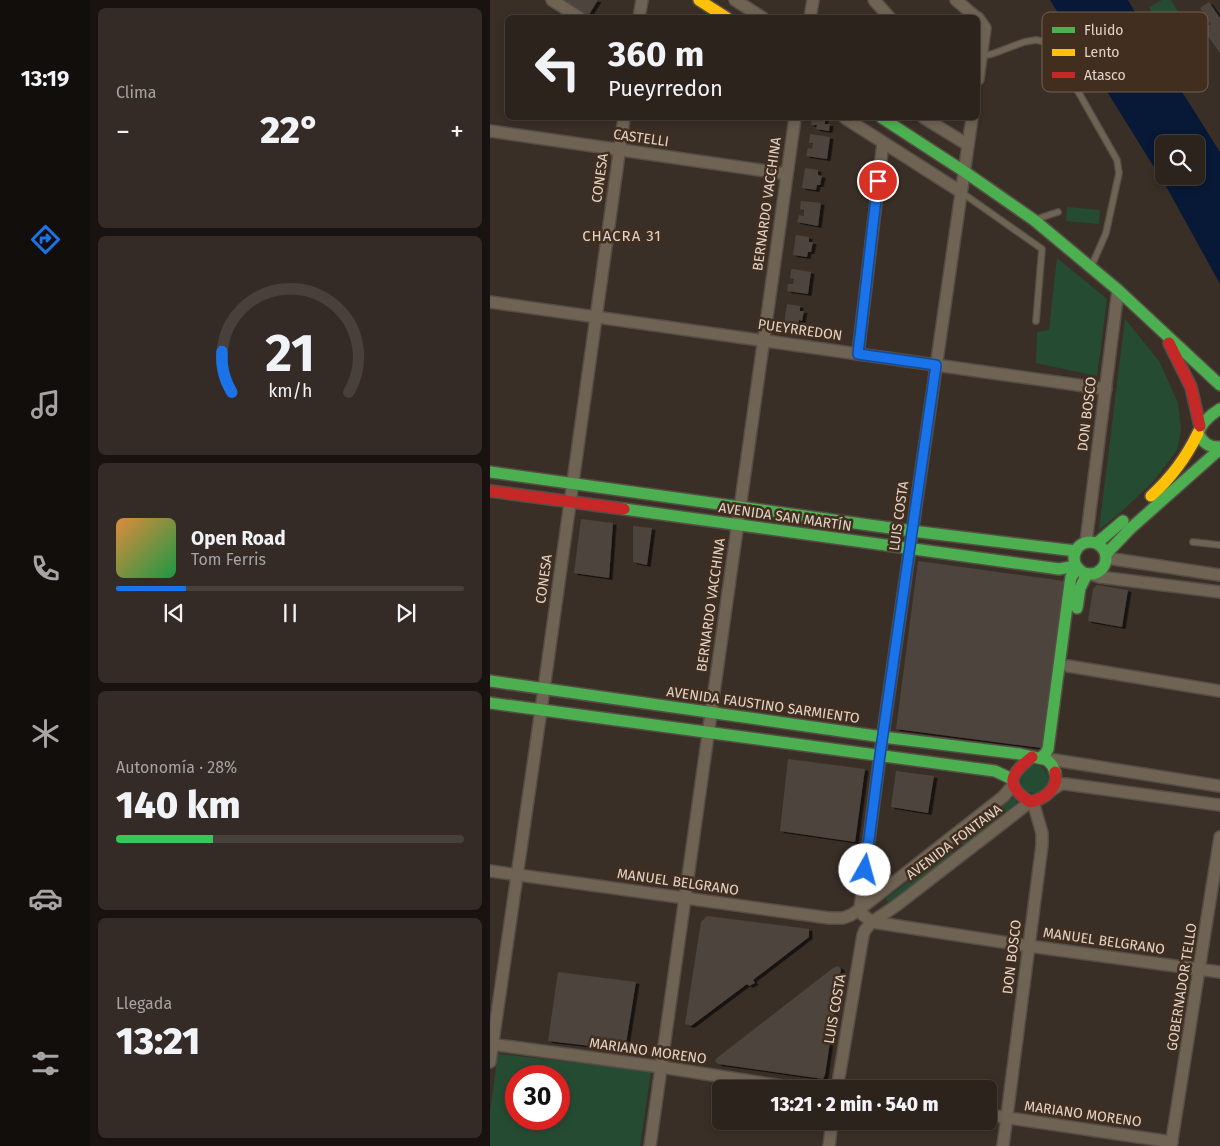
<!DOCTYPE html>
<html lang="es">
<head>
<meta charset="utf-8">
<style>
  :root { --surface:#2c231d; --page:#342b26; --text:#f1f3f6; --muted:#a6a4a4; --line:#48403b; --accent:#1a73e8 }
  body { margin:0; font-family:"Fira Sans",sans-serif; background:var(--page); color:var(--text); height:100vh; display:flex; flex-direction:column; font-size:19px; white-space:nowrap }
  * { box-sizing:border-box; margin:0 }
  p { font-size:16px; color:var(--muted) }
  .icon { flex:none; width:28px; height:28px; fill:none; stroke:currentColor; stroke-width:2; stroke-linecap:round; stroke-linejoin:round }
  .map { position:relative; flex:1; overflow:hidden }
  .panel { display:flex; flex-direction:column; gap:8px; padding:8px; background:#181310; width:400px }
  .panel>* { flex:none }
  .hud { position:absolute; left:15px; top:15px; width:475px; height:105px; border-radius:8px; box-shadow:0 2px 8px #0003,0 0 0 1px var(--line); background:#2c231d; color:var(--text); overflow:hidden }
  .fabs { position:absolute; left:665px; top:135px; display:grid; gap:10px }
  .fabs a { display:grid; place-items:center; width:50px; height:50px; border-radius:8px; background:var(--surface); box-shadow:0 2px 8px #0003,0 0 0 1px var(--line); font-size:25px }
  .speed { position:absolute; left:15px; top:1065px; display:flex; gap:10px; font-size:25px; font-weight:700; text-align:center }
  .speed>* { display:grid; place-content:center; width:65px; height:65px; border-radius:50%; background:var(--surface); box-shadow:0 2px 8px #0003,0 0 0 1px var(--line); line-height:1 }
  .speed .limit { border:8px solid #d22; background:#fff; color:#111 }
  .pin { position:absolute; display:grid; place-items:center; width:42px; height:42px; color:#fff; margin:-21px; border:2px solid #fff; border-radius:50%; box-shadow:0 1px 5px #0007 }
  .me { position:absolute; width:55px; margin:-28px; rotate:7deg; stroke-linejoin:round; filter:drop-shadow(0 0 4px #0008) }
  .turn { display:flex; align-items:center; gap:18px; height:105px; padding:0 20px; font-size:22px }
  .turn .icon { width:65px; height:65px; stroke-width:2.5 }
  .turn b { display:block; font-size:35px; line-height:42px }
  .big { font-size:38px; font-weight:800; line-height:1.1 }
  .panel .card { flex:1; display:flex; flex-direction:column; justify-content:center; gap:8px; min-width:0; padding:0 18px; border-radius:8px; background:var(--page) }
  .panel .dial { align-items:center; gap:0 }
  .dial svg { height:130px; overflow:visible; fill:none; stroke:var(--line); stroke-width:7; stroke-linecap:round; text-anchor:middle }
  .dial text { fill:var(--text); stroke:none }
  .song { display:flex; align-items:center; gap:15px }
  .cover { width:60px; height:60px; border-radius:8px; background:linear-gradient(135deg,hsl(30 70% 55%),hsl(140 70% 35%)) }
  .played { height:5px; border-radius:2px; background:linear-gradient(90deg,var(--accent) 20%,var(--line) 20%) }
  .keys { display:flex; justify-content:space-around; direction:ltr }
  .heat { display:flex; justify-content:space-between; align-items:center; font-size:28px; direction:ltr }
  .charge { height:8px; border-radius:4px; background:linear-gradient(90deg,#34c759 28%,var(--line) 0) }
  .trip { position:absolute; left:222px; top:1080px; width:285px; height:50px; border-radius:8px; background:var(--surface); box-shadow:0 2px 8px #0003,0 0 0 1px var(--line); font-weight:800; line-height:50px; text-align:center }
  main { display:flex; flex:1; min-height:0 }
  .tab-bar { display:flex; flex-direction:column; width:90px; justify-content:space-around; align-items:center; background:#120e0c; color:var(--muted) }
  .tab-bar .icon { width:35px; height:35px }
  .tab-bar .selected { color:var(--accent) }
  .tab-bar b { font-size:22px; color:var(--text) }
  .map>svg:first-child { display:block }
</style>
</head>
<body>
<main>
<nav class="tab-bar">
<b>13:19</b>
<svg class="icon selected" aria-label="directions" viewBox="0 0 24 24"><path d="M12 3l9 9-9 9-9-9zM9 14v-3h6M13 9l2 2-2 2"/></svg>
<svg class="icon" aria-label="music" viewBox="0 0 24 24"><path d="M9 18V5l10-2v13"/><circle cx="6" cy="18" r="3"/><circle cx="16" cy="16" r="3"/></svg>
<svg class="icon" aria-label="phone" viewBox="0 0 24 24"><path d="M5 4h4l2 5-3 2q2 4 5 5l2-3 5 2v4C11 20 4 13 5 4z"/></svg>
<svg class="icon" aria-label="climate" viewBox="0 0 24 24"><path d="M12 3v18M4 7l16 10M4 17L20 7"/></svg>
<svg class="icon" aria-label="car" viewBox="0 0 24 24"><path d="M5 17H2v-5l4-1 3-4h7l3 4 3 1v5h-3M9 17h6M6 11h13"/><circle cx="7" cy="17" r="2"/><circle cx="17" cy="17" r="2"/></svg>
<svg class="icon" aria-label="filters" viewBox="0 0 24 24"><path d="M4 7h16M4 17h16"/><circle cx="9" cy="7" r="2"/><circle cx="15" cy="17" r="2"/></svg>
</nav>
<section class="panel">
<div class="card"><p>Clima</p>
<div class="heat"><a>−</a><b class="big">22°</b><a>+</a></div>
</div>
<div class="card dial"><svg viewBox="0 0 100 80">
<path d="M14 69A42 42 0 1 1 86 69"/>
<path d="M14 69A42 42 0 0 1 8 44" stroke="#1a73e8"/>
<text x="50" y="56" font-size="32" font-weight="700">21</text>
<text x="50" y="72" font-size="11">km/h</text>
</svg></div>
<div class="card">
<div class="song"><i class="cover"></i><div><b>Open Road</b><p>Tom Ferris</p></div></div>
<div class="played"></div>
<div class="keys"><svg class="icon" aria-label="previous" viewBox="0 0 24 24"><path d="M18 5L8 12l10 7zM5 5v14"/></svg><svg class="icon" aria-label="pause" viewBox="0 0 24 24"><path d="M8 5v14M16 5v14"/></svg><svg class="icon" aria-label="next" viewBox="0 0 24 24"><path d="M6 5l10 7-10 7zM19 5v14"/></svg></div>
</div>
<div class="card"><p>Autonomía · 28%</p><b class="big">140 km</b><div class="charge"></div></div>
<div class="card"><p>Llegada</p><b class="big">13:21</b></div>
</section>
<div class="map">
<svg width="730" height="1146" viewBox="0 0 730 1146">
  <defs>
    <filter id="shadow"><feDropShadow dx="3.5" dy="2" stdDeviation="0" flood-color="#0009"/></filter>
  </defs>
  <rect width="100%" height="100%" fill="#3a2f27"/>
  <g fill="#254c32" fill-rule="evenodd">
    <polygon points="672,0 681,0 699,30 680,42 659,7"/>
    <polygon points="577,207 610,210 609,224 576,221"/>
    <polygon points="567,258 617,299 607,376 546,363 547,332 559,330"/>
    <polygon points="635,319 669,361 688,403 691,430 687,450 663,482 633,510 609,530"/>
    <circle cx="544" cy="779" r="14"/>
    <polygon points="525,798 527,803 476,846 473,845 471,840 521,799"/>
    <polygon points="457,851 461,851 463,853 462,857 401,903 397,901 397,898"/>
    <path d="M 8,1054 L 161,1071 L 150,1146 L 0,1146 L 0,1112 ZM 26,1076 L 69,1076 L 69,1119 L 26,1119 Z"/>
  </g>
  <path fill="#071936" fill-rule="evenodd" d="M 560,0 L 638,0 L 672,60 L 730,152 L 730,284 L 677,188 ZM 674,144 L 706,144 L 706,176 L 674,176 Z"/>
  <g fill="#4d443d" filter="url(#shadow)">
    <polygon points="68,0 108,0 97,18"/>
    <polygon points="719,2 730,18 730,53 713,29 721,24 710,8"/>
    <polygon points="322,118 335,119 335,124 340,124 339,131 326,129 327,125 321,125"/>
    <polygon points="320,134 340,137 337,159 316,156 318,148 322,149 323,143 319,143"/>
    <polygon points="315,168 328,170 328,175 332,176 330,185 327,185 326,190 312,188"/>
    <polygon points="311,201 331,203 328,226 307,222 309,215 314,216 314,210 310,209"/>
    <polygon points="306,235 319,237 319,242 323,242 321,252 318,252 317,257 303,255"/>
    <polygon points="303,269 321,272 318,294 297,291 298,284 303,284 304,279 300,278 301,270"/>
    <polygon points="297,304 310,306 310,311 314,311 312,321 309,320 308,326 294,324"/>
    <polygon points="91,519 123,523 119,578 84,573"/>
    <polygon points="143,526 162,528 157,565 143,562"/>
    <polygon points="428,561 574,581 552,748 406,729"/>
    <polygon points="607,585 638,590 632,627 598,621 603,589"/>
    <polygon points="298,759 375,769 365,842 290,831"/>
    <polygon points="406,771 444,776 438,813 401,807"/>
    <polygon points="217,916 319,929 319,937 263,980 265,983 259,986 257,984 201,1026 195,1024 211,922"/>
    <polygon points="348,966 351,969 335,1075 333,1079 228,1064 225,1061 227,1058 343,968"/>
    <polygon points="68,972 146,982 135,1050 58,1041"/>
  </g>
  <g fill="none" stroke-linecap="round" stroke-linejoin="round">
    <defs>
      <g id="lane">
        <polyline points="491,56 502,54 534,42 546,40 556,42 564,49 627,160 629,173 616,233 602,265"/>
        <polyline points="471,192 552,249 546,321"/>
        <polyline points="547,219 568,212"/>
        <polyline points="703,542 730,545"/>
      </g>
      <g id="street">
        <polyline points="62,0 90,18"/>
        <polyline points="245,0 273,18"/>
        <polyline points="384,0 400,18"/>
        <polyline points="466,0 487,18"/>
        <polyline points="149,18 152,0"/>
        <polyline points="320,18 323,0"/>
        <polyline points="488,18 495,28 488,79"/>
        <polyline points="355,118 471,192"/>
        <polyline points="434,118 478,145"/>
        <polyline points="482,118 390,755 370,909 372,914 382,922 539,946 730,972"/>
        <polyline points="0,131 297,174"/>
        <polyline points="0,302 616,389"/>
        <polyline points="368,354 393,143"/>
        <polyline points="596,542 628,290"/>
        <polyline points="617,558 730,575"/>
        <polyline points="600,574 610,577 730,592"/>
        <polyline points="578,666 730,691"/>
        <polyline points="557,760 565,760 730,786"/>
        <polyline points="563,789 571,784 576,784 730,805"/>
        <polyline points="0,871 339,918 353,918 361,915 370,909 514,796 523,785"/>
        <polyline points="0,1044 171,1067 312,1089"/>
        <polyline points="0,1062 51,710 134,118"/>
        <polyline points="347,1089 373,935 375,930 382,922 407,905 540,802"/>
        <polyline points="499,1115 682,1142"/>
        <polyline points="160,1146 305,118"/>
        <polyline points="339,1146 342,1121"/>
        <polyline points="513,1146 552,845 552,833 543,802"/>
        <polyline points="681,1146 730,837"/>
      </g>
      <g id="fast">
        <polyline points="392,118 475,172 544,220 628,290 730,385"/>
        <path d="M 730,409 C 720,415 712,422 708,433 C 713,443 719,448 730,447"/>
        <polyline points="0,472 422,531 586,551"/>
        <polyline points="134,509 569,569 586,566"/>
        <circle cx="600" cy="558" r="16"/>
        <polyline points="607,543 633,521"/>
        <polyline points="616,554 641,528 730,449"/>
        <polyline points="587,608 590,588 597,574"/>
        <polyline points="0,681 393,737 530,754 557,760 562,765 565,772"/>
        <polyline points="0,703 505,771 522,779"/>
        <polyline points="550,758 555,754 558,749 580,583 581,577 588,568"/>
      </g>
      <g id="slow">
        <polyline points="209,0 237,18"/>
        <path d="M 661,496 C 681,478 696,458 708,433"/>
      </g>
      <g id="jam">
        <polyline points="679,343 701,387 710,426"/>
        <polyline points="0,491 134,509"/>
        <path d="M 542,757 C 520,774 514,785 540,802 C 555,799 569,788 565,772"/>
      </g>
    </defs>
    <use href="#lane" stroke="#564e46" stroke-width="8"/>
    <use href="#street" stroke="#564e46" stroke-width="14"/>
    <use href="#fast" stroke="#564e46" stroke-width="14"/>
    <use href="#slow" stroke="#564e46" stroke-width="14"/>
    <use href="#jam" stroke="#564e46" stroke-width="14"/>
    <use href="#lane" stroke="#6f6354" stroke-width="5.5"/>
    <use href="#street" stroke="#6f6354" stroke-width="11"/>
    <use href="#fast" stroke="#4caf50" stroke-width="11"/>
    <use href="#slow" stroke="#ffc107" stroke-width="11"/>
    <use href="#jam" stroke="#c62828" stroke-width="11"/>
  </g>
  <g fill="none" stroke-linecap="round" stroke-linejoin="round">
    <defs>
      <polyline id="route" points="375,870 390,755 446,365 368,354 388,181"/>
    </defs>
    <use href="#route" stroke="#114b97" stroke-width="12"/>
    <use href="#route" stroke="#1a73e8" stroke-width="9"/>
  </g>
  <g text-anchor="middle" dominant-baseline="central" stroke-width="5" stroke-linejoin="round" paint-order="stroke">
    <g font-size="14" fill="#e0d4ca" stroke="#422e1f">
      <text transform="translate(151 138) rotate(8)">CASTELLI</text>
      <text transform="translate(110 178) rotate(-82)">CONESA</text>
      <text transform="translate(277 204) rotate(-82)">BERNARDO VACCHINA</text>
      <text transform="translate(310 330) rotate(8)">PUEYRREDON</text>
      <text transform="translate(597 414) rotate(-83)">DON BOSCO</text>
      <text transform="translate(409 516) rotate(-82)">LUIS COSTA</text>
      <text transform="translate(295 517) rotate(8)">AVENIDA SAN MARTÍN</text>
      <text transform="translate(54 579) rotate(-82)">CONESA</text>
      <text transform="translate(221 605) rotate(-82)">BERNARDO VACCHINA</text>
      <text transform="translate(273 705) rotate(8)">AVENIDA FAUSTINO SARMIENTO</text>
      <text transform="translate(464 842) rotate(-37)">AVENIDA FONTANA</text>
      <text transform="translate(188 882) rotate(8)">MANUEL BELGRANO</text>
      <text transform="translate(614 941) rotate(8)">MANUEL BELGRANO</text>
      <text transform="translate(522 957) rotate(-83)">DON BOSCO</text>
      <text transform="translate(692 987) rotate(-81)">GOBERNADOR TELLO</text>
      <text transform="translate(345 1009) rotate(-80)">LUIS COSTA</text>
      <text transform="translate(158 1051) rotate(8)">MARIANO MORENO</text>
      <text transform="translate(593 1114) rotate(8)">MARIANO MORENO</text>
    </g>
    <g font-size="15" letter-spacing="1" fill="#e0d4ca" stroke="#422e1f">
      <text x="132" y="236">CHACRA 31</text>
    </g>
  </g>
  <rect x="552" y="12" width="166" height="80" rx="8" fill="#422e1f" stroke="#716052" stroke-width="1"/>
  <rect x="562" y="27" width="23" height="6" fill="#4caf50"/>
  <rect x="562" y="49" width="23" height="7" fill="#ffc107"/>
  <rect x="562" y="72" width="23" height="6" fill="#c62828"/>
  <g font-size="14" fill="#e0d4ca">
    <text x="594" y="35">Fluido</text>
    <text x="594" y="57">Lento</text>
    <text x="594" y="80">Atasco</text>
  </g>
</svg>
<div class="fabs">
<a><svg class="icon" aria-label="search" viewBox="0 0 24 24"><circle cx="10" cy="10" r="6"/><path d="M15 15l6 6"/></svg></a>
</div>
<div class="speed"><div class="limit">30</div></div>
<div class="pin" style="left:388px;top:181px;background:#d93025"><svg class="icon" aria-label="arrive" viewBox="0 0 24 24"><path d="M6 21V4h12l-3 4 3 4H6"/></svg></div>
<svg class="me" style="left:375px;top:870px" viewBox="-20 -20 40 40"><circle r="19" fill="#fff"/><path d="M0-13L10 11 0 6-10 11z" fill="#1a73e8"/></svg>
<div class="trip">13:21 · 2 min · 540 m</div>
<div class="hud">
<div class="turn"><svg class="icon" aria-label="left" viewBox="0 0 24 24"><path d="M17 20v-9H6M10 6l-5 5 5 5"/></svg><div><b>360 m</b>Pueyrredon</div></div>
</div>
</div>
</main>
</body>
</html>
